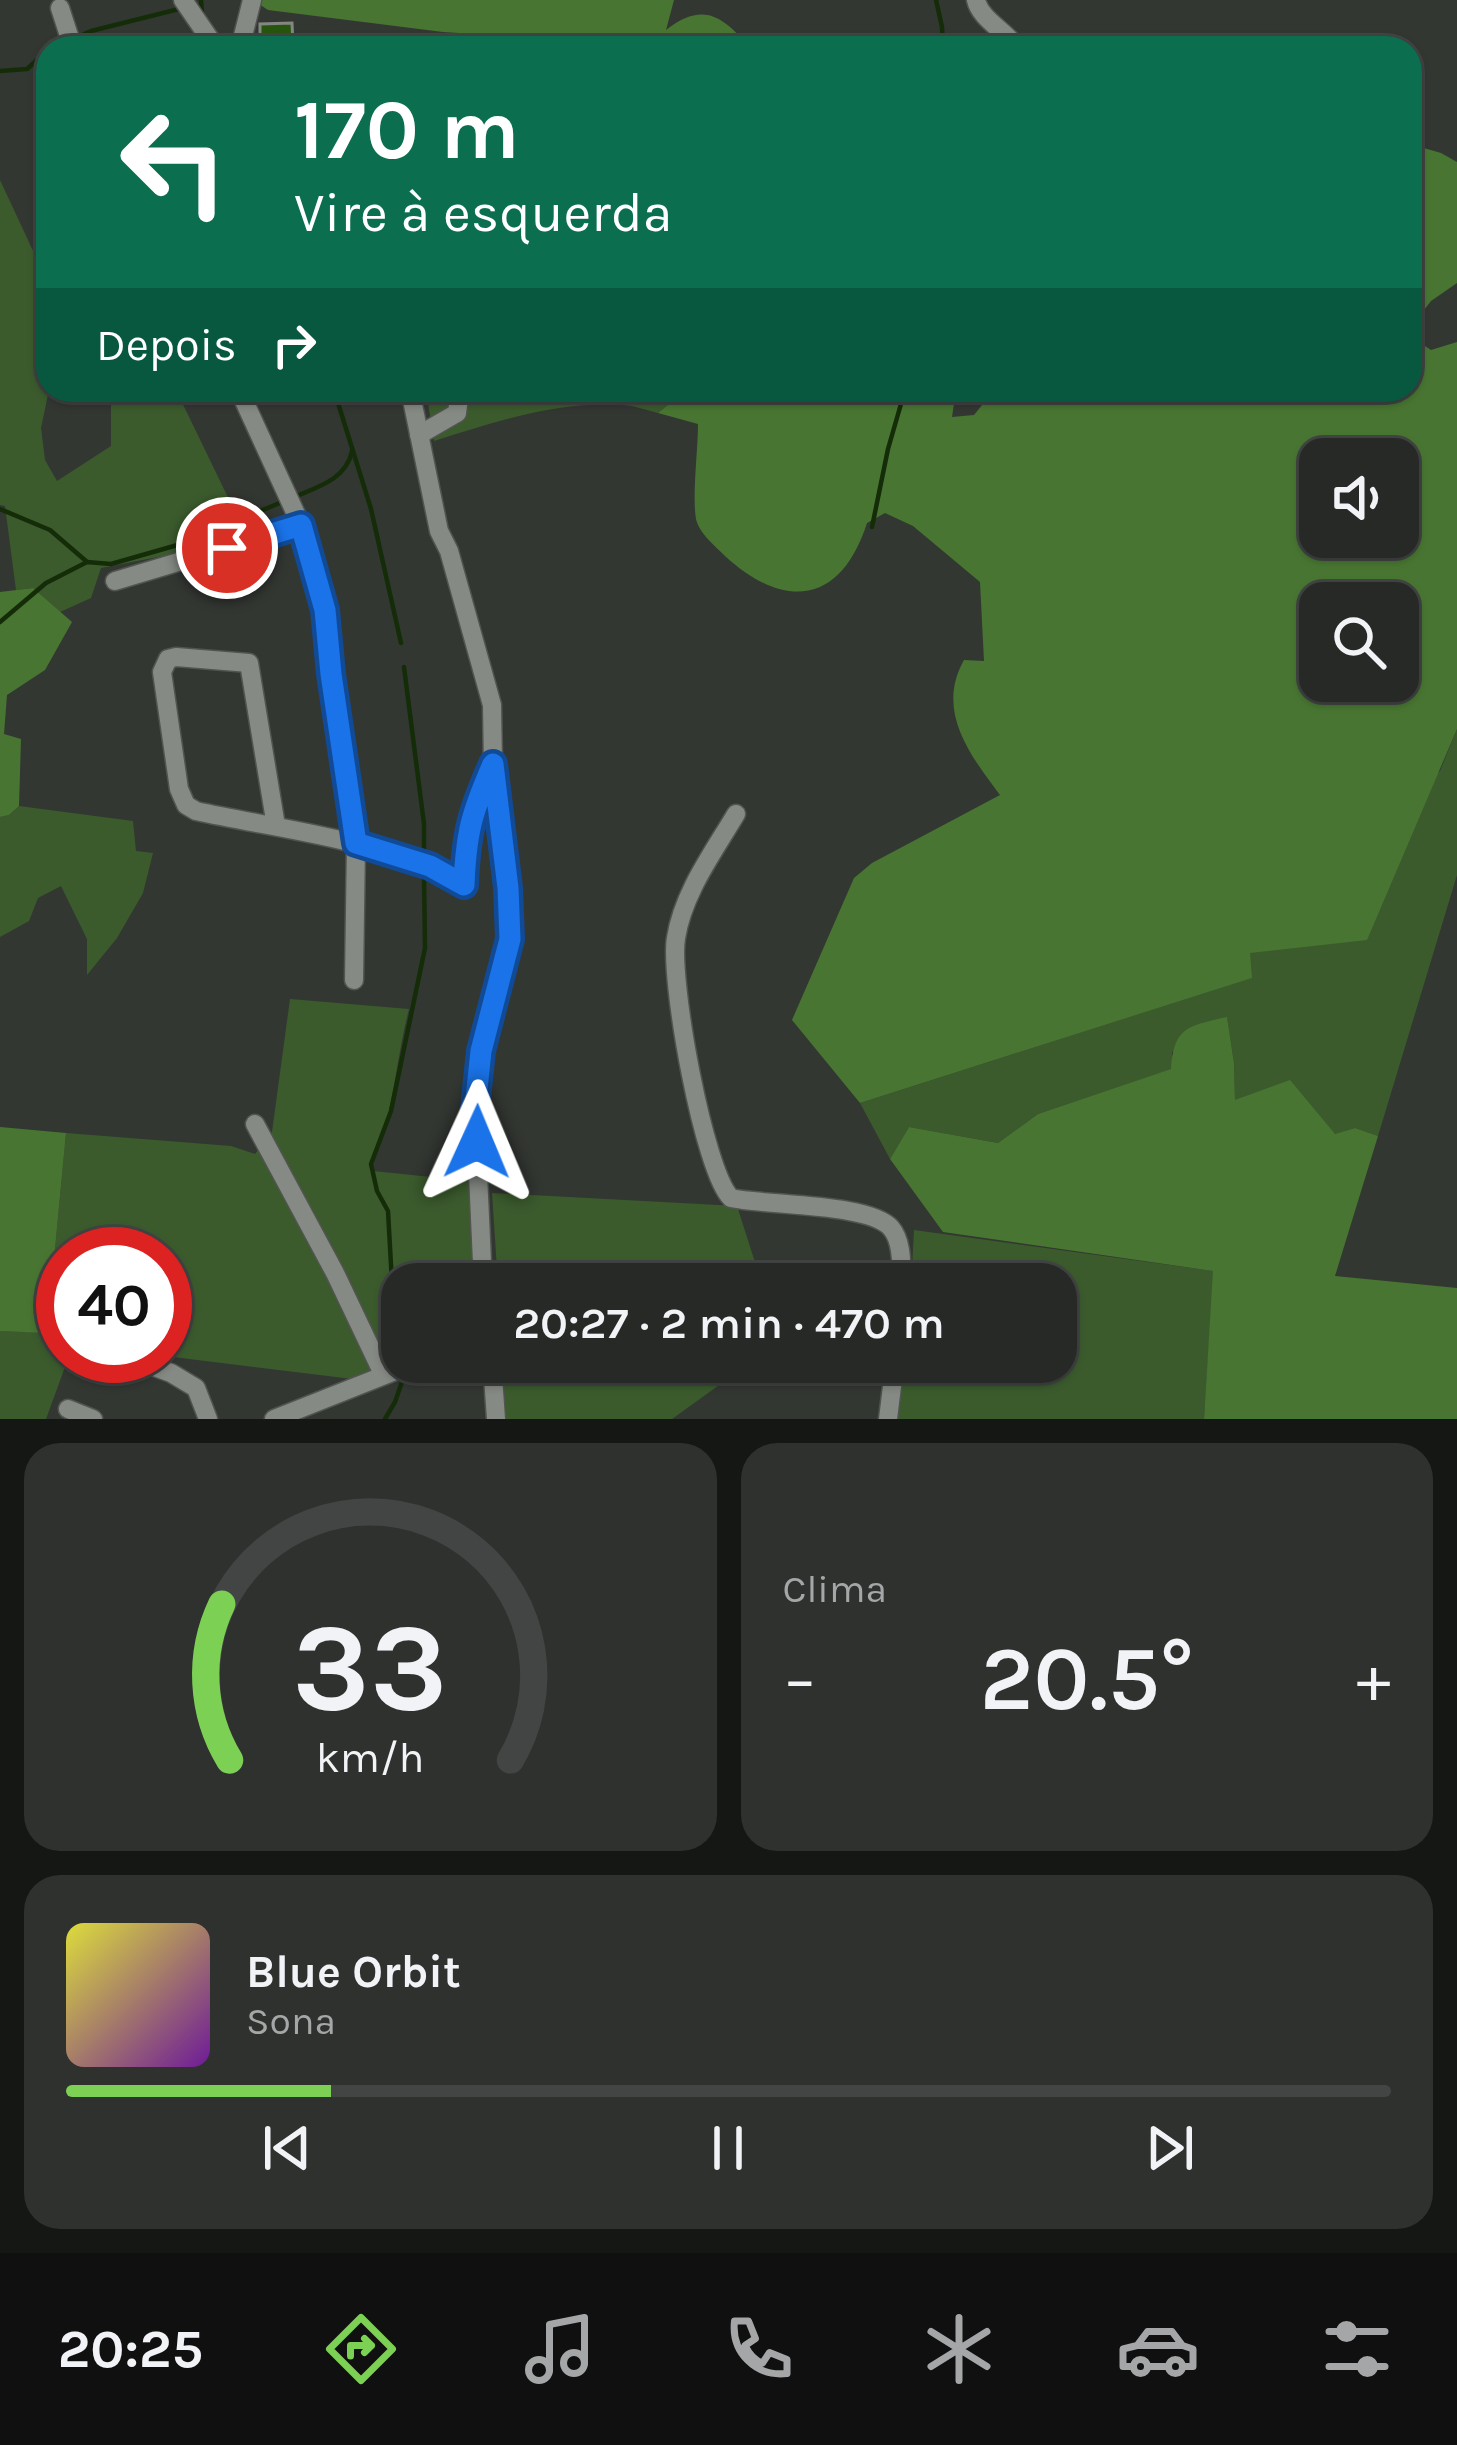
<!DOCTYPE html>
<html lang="pt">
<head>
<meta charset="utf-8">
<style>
  :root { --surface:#262926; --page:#2e312e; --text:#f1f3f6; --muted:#a4a6a7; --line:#424543; --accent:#7cd154 }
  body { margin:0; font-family:Karla,sans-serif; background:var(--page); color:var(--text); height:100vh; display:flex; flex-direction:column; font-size:45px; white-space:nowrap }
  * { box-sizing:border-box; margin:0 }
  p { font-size:39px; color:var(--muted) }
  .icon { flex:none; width:66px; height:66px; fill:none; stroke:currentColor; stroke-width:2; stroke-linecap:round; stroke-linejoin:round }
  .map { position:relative; height:1419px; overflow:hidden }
  .panel { display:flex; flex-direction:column; gap:24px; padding:24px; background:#151715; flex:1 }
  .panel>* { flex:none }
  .top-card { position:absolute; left:36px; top:36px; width:1386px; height:366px; border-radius:36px; box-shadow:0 3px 9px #0004,0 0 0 3px var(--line); background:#0b6e4f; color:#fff; overflow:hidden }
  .tools { position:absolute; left:1299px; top:438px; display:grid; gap:24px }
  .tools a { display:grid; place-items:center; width:120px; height:120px; border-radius:24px; background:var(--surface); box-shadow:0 3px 9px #0004,0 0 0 3px var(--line); font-size:60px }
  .speed { position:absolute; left:36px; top:1227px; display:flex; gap:24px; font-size:60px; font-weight:700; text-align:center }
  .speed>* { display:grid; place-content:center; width:156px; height:156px; border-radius:50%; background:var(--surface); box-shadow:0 3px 9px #0004,0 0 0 3px var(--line); line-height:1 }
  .speed .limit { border:18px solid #d22; background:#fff; color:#111 }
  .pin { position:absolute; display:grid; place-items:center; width:102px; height:102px; color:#fff; margin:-51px; border:6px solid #fff; border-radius:50%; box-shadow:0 3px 12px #0007 }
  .me { position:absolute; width:132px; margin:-66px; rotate:1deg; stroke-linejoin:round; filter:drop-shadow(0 0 9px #0008) }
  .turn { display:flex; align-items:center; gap:42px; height:252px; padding:0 60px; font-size:54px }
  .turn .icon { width:156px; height:156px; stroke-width:2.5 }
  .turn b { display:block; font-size:84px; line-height:102px }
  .then { display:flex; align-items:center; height:114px; padding:0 60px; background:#0003; gap:24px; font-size:45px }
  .big { font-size:90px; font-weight:600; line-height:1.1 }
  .panel .widget { flex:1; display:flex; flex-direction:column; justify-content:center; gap:18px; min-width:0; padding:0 42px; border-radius:36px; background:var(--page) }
  .panel .dial { align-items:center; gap:0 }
  .dial svg { height:312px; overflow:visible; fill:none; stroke:var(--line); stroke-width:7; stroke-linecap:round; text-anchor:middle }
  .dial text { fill:var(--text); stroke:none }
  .song { display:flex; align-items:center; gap:36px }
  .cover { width:144px; height:144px; border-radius:18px; background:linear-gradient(135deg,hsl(60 70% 55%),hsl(280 70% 35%)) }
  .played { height:12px; border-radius:6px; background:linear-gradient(90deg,var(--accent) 20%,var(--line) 20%) }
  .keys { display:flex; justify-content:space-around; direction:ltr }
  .heat { display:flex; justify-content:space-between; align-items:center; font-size:66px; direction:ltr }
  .panel .tiles { flex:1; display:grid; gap:24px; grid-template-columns:1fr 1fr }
  .widget:last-child { grid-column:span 2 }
  .trip { position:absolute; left:381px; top:1263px; width:696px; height:120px; border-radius:36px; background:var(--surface); box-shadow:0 3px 9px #0004,0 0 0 3px var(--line); font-weight:600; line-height:120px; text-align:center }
  .tabs { display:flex; height:192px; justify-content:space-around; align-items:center; background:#0f100f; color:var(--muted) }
  .tabs .icon { width:84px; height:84px }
  .tabs .on { color:var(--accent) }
  .tabs b { font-size:54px; color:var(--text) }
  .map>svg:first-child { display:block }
</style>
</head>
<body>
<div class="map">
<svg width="1457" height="1419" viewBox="0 0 1457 1419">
  <rect width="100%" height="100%" fill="#333732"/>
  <g fill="#3b5b2d">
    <polygon points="0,180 48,283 49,390 41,428 45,460 57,481 111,446 111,399 120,390 176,390 237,516 199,532 199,549 101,568 91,598 60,612 33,588 16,590 5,506 0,505"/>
    <path d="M 426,390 L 686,390 L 658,413 C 646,410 633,405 621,405 C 557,401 494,422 434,441 Z"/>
    <polygon points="1457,729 1457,875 1378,1136 1355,1128 1336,1134 1235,1100 1234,1063 1227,1018 1172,1052 1172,1069 1038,1114 998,1143 909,1127 890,1159 860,1103 1251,978 1249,953 1440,771"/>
    <polygon points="19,806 133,821 136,851 153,853 143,893 117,938 87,975 87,939 61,886 38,898 29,921 0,937 0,817 9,815"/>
    <path d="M 290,999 L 409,1009 C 400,1044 396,1080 388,1115 C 384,1135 373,1149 373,1171 L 470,1181 L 477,1284 L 402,1284 L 402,1362 L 446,1362 L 377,1382 L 165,1356 L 165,1254 L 63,1254 L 63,1356 L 69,1356 L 46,1419 L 0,1419 L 0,1331 L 47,1332 L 66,1133 L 231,1146 L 255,1154 L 272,1132 Z"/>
    <polygon points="492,1193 737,1206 762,1284 498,1284"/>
    <polygon points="914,1230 1214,1271 1204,1419 883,1419 889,1362 1056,1362 1056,1284 897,1284 895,1276 912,1268"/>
    <polygon points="502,1362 787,1362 794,1385 729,1378 672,1419 506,1419"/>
  </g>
  <g fill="#487632" fill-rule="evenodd">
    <path d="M 253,0 L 674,0 L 666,30 C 703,1 723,16 750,48 L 576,48 L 535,38 L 443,32 L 268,10 Z"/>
    <path d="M 1410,144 L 1441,153 L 1457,162 L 1457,283 L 1431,301 L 1417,319 L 1419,342 L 1431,350 L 1457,342 L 1457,729 L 1367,940 L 1250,953 L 1252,978 L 860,1103 L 792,1020 L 854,878 L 872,863 L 1000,795 C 971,756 935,711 964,660 L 984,661 L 980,582 L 913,526 L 885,513 L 867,523 C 841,604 785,611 725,556 C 715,546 699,533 696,519 C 692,496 698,450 698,424 L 658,413 L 686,390 L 956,390 L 952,417 L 974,415 L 994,390 L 1181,390 L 1190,395 L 1192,390 L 1410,390 ZM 1320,459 L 1398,459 L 1398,537 L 1320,537 ZM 1320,603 L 1398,603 L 1398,681 L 1320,681 Z"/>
    <polygon points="33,588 72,622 45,670 7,695 4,734 21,739 19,806 9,815 0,817 0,592"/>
    <path d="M 1227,1017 L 1234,1063 L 1235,1100 L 1290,1080 L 1335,1134 L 1355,1128 L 1378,1136 L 1335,1276 L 1457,1288 L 1457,1419 L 1204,1419 L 1213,1271 L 943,1232 L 890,1159 L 909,1127 L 998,1143 L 1038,1114 L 1171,1069 C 1174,1026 1189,1026 1227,1017 Z"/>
    <polygon points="0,1127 66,1133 47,1333 0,1331"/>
  </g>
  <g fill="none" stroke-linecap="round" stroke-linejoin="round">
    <g stroke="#142d08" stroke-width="4.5">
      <polyline points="201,0 202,13"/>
      <polyline points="936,0 942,27 943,48"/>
      <polyline points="73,39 91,31 183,8"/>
      <polyline points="0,71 27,69 48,50"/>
      <polyline points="334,390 371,509 401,643"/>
      <path d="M 292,498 C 317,487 346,480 352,451"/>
      <polyline points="0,509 50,530 86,561"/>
      <polyline points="872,527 888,449 905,390"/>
      <polyline points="0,622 46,583 87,562 111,564 181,544 282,502"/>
      <polyline points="404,667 424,824 424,852"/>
      <polyline points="402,1354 393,1301 388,1211 377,1191 371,1164 391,1111 425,948 424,877"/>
      <polyline points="385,1419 395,1402 403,1379"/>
    </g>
  </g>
  <polygon fill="#28550e" stroke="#838782" stroke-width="3" points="292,23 293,44 260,45 260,24"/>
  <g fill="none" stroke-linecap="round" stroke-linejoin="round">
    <defs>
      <g id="minor">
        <polyline points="183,0 216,48"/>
        <path d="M 976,0 C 980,19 1006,31 1017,48"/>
        <polyline points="60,8 73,48"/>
        <polyline points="240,48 252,0"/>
        <polyline points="239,390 301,525 324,610 331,674 356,843 354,980"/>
        <polyline points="410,390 439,531 449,551 492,705 493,764 508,888 510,939 481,1051 475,1108 483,1284"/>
        <polyline points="419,435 457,413 460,390"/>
        <polyline points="115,581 301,525"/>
        <path d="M 736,814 C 713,853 683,893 676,938 C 669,979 704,1172 731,1198 C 767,1206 869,1203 891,1228 C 903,1242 901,1267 902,1284"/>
        <path d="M 276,826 L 249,663 L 176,657 L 168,659 L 162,672 L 179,789 L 186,805 L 196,811 C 287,831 382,839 464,885 C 466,834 471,814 492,767"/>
        <polyline points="255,1124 335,1273 383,1374"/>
        <polyline points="124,1356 171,1373 196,1388 208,1419"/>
        <polyline points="492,1362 496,1419"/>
        <polyline points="68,1409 93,1419"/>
        <polyline points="274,1419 418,1362"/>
        <polyline points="888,1419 895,1362"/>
      </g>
    </defs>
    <use href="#minor" stroke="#515450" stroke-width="21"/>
    <use href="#minor" stroke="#868a84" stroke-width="18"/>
  </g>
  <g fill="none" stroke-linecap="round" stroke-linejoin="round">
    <defs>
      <path id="route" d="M 227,548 L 301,525 L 325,610 L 331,674 L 356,843 L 430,866 L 464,885 C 466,832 472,812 493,764 L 508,888 L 510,939 L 481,1051 L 475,1108 L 477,1142"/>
    </defs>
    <use href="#route" stroke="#114b97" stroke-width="30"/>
    <use href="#route" stroke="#1a73e8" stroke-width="21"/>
  </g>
</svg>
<div class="tools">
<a><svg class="icon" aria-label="sound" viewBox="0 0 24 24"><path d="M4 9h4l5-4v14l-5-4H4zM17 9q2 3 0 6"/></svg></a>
<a><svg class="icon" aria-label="search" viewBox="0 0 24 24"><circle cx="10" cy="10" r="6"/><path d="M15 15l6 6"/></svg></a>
</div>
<div class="speed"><div class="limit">40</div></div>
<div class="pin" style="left:227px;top:548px;background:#d93025"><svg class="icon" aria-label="arrive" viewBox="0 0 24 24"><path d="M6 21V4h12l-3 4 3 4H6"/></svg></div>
<svg class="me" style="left:477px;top:1142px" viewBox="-20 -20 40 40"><path d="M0-17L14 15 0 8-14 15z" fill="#1a73e8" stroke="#fff" stroke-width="4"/></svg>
<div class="trip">20:27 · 2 min · 470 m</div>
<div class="top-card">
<div class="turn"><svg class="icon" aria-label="left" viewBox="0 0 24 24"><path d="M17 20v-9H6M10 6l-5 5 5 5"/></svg><div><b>170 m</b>Vire à esquerda</div></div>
<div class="then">Depois<svg class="icon" aria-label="right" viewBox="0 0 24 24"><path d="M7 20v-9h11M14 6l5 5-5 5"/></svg></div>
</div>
</div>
<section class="panel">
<div class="tiles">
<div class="widget dial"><svg viewBox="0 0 100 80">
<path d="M14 69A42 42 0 1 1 86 69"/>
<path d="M14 69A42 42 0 0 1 12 29" stroke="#7cd154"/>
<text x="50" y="56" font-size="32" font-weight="700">33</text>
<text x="50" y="72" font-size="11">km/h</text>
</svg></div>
<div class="widget"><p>Clima</p>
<div class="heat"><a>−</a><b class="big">20.5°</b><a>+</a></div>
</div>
<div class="widget">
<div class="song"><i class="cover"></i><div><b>Blue Orbit</b><p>Sona</p></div></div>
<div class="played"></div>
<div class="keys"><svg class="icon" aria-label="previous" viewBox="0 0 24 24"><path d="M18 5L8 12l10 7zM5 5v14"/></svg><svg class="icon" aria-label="pause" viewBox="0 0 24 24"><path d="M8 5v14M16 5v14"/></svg><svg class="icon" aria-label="next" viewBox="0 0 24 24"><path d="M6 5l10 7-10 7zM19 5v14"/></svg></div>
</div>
</div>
</section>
<nav class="tabs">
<b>20:25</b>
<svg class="icon on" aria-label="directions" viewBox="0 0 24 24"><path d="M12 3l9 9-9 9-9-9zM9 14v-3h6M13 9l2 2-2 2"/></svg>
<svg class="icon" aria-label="music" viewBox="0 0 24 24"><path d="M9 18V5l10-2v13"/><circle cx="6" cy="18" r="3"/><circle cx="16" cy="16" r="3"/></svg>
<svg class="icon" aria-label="phone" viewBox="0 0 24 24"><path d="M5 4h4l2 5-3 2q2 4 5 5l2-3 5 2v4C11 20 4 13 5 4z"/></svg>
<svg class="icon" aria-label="climate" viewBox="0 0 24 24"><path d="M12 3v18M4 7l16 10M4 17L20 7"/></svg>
<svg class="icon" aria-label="car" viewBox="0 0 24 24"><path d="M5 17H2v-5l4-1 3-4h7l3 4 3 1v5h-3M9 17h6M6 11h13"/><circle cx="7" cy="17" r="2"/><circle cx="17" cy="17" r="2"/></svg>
<svg class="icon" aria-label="filters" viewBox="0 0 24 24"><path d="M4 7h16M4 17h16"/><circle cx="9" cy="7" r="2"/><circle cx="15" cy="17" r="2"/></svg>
</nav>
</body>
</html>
